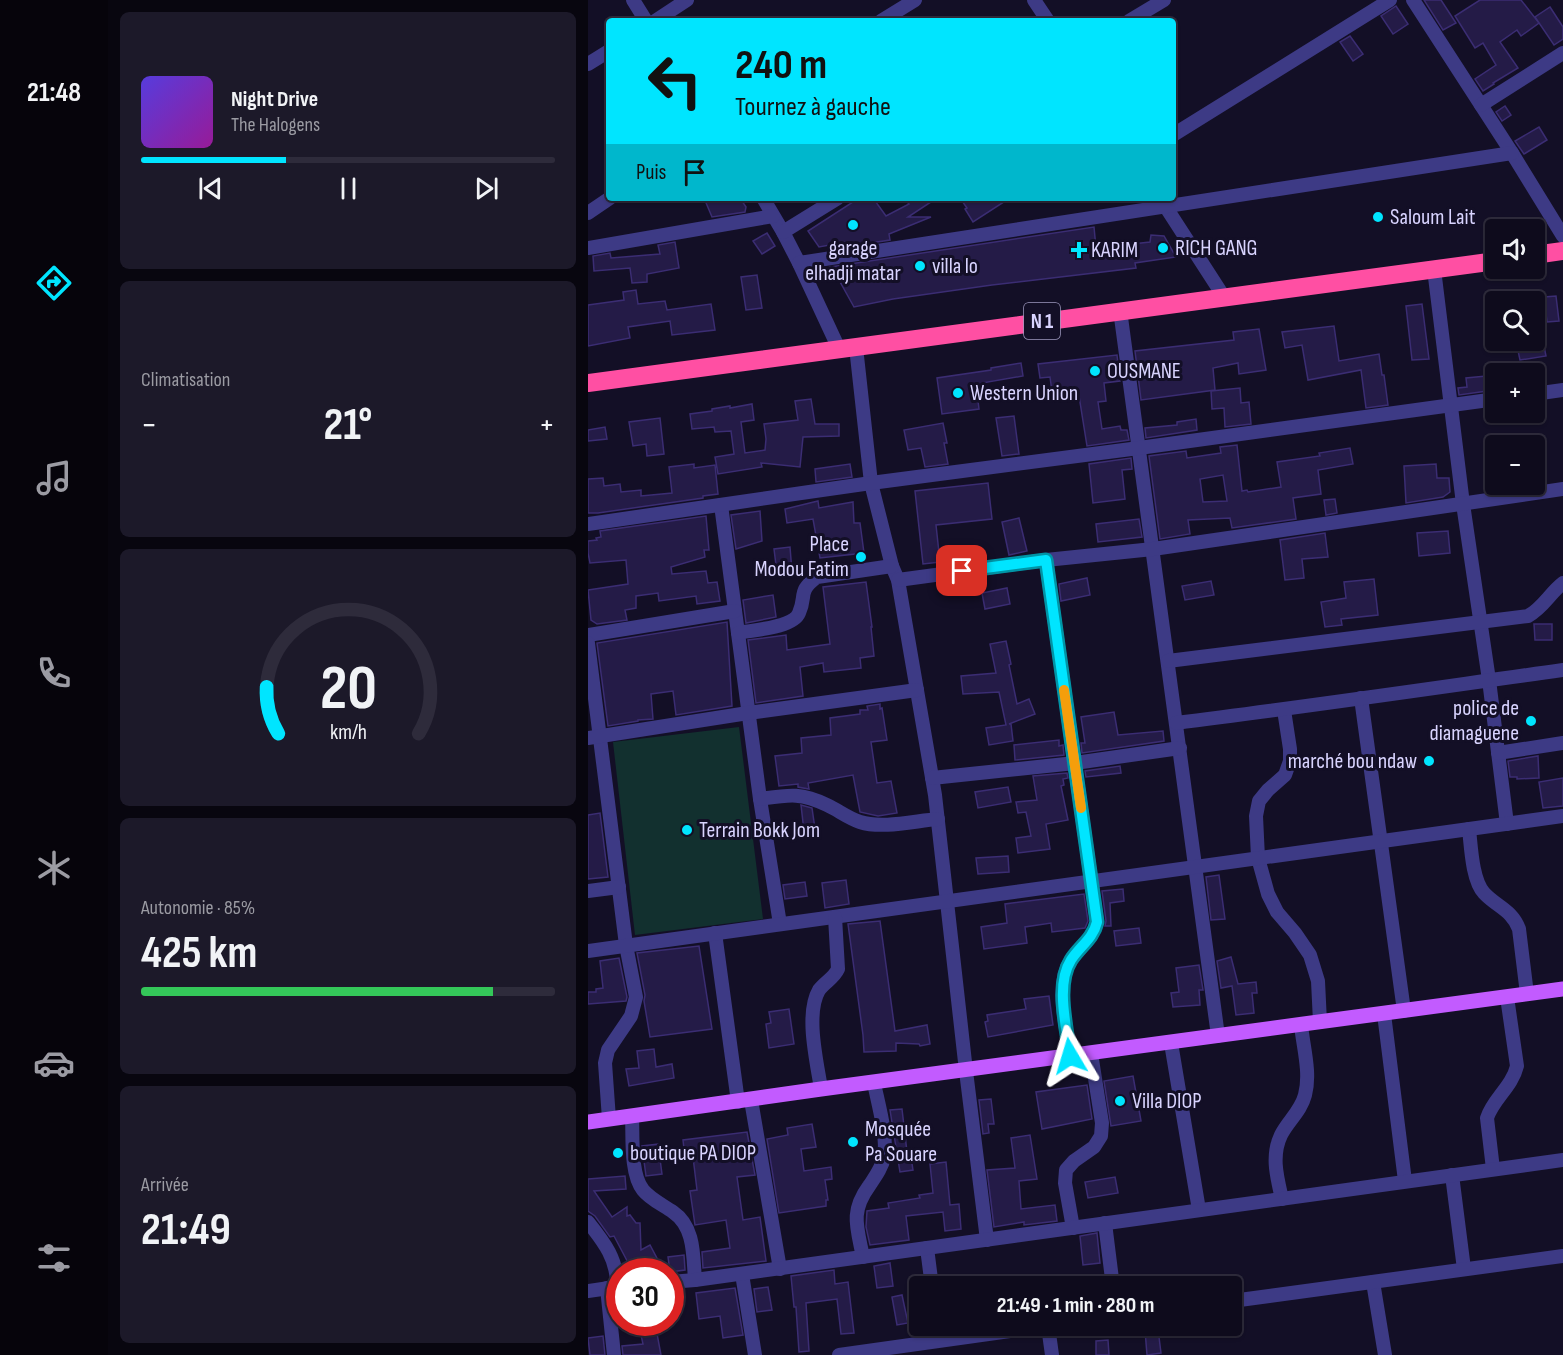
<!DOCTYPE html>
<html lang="fr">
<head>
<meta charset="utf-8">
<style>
  :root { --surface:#0e0b1c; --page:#1c1929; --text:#f1f3f6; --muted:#9b9ba3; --line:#2e2b3b; --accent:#00e5ff }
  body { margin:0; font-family:"Sofia Sans Condensed",sans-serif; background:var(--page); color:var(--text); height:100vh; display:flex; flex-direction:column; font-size:22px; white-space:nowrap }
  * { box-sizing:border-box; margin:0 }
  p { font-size:20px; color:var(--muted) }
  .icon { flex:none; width:33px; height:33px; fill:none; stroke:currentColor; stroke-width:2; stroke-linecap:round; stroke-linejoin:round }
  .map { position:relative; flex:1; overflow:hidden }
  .drawer { display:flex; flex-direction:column; gap:12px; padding:12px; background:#08060f; width:480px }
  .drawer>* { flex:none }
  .top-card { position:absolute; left:18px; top:18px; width:570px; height:183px; border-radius:6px; box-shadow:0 2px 4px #0004,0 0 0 2px var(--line); background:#00e5ff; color:#111; overflow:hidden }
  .tools { position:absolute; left:897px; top:219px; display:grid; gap:12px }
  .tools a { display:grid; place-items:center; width:60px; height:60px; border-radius:6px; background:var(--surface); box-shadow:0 2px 4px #0004,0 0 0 2px var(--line); font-size:30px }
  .speed { position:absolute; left:18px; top:1258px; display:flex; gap:12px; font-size:30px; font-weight:700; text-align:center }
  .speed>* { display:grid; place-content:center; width:78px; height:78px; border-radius:50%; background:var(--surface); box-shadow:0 2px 4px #0004,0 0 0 2px var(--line); line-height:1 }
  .speed .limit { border:9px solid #d22; background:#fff; color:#111 }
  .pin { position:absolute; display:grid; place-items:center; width:51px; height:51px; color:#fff; margin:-26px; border-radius:12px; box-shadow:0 3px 9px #0006 }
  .me { position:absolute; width:66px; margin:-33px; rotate:353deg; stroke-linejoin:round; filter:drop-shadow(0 0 4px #0008) }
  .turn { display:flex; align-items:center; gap:21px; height:126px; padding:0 30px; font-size:27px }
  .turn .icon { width:78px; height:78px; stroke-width:2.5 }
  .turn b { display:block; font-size:42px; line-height:51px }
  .then { display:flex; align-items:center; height:57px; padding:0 30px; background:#0003; gap:12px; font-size:22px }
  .big { font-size:45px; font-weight:700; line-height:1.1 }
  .drawer .widget { flex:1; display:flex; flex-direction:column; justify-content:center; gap:9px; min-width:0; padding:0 21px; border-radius:9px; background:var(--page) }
  .drawer .dial { align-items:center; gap:0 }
  .dial svg { height:156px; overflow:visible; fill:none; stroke:var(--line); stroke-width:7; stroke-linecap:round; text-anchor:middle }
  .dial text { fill:var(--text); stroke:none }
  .song { display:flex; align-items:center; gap:18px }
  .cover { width:72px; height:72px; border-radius:9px; background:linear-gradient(135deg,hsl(250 70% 55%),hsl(300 70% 35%)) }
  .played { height:6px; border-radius:3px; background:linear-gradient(90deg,var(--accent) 35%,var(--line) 35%) }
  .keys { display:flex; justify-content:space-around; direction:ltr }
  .heat { display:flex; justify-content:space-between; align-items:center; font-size:33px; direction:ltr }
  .charge { height:9px; border-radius:4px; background:linear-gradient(90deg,#34c759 85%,var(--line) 0) }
  .trip { position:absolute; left:321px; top:1276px; width:333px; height:60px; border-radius:6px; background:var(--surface); box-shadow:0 2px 4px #0004,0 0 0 2px var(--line); font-weight:700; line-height:60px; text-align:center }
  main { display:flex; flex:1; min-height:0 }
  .tab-bar { display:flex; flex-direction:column; width:108px; justify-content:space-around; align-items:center; background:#06040b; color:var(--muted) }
  .tab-bar .icon { width:42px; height:42px }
  .tab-bar .active { color:var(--accent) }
  .tab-bar b { font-size:27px; color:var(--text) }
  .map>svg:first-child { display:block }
</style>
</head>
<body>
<main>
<nav class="tab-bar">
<b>21:48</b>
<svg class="icon active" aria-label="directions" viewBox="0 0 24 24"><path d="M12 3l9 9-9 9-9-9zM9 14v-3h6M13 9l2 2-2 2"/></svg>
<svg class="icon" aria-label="music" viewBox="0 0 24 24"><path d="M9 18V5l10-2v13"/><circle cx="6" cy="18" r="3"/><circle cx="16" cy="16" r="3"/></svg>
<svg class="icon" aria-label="phone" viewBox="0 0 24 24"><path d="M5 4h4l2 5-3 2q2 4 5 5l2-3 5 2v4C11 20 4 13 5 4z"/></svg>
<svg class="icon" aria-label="climate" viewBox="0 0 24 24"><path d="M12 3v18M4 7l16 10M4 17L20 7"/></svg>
<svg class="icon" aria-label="car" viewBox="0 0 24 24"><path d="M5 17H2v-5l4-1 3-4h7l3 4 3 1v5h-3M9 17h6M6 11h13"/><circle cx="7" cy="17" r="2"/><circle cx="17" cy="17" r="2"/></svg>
<svg class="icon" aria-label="filters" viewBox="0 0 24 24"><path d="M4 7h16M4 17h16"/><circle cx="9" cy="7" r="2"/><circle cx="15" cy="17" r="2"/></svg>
</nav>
<section class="drawer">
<div class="widget">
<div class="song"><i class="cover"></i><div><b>Night Drive</b><p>The Halogens</p></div></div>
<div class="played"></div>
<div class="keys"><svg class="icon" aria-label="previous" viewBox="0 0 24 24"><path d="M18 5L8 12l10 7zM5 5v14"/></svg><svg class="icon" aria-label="pause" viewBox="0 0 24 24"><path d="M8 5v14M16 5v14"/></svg><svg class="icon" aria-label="next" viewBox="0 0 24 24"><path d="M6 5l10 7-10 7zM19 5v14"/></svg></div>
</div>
<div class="widget"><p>Climatisation</p>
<div class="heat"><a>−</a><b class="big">21°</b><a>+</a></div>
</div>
<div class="widget dial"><svg viewBox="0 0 100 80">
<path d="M14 69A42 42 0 1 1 86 69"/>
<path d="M14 69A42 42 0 0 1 8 45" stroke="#00e5ff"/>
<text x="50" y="56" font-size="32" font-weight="700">20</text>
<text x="50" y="72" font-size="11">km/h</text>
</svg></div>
<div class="widget"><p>Autonomie · 85%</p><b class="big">425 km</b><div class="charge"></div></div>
<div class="widget"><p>Arrivée</p><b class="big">21:49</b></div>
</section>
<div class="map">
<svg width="975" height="1355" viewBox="0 0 975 1355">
  <rect width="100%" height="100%" fill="#130f26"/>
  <polygon fill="#12302f" points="151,727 175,919 47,935 25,742"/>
  <g fill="#241b47" stroke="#3b2d73" stroke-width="1.5" fill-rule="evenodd">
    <polygon points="836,0 853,0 868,23 855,30"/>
    <polygon points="892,0 933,0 951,23 933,36 929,30 912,42 930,68 905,83 906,84 895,91 887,79 908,65 895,43 887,48 867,16"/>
    <polygon points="808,6 820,24 805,34 793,16"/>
    <polygon points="962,7 975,27 975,39 966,45 947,17"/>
    <polygon points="762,36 775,54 765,61 752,42"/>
    <polygon points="917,106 923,115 914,121 908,112"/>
    <polygon points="951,127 959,140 936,154 927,141"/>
    <polygon points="116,198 152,198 158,207 157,212 124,217"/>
    <polygon points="271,198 285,198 298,216 321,204 316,198 349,198 320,217 343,217 301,234 302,240 255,247 258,242 231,247 220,231"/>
    <polygon points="372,198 422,198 385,222 377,209 379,208"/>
    <polygon points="506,227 508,248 562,242 563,235 576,236 588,257 547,263 548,268 404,285 305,299 266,307 247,273 242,267"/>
    <polygon points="179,233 187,246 174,254 165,241"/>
    <polygon points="87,242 91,268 59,274 59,282 44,283 42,268 6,271 5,256 22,253 23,258 72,254 70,245"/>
    <polygon points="169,275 174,308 158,310 153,277"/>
    <polygon points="48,290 50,304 77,301 79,310 123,304 127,330 84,335 82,321 40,327 42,338 0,346 0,305 36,300 35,292"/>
    <polygon points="968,296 971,321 959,322 956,297"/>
    <polygon points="834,304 841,359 824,360 818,306"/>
    <polygon points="746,326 751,361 791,354 794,375 796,375 800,405 778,408 773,370 720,380 714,345 697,348 694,332"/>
    <polygon points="671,329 678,370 651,374 650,363 625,368 627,390 553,400 547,351 646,340 645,332"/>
    <polygon points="955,341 958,356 932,360 929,346"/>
    <polygon points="529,355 532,381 516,383 518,401 510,402 514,429 532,426 533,430 539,430 541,440 499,446 491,396 465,399 462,377 452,378 450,364"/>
    <polygon points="433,363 435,376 388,384 391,409 354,414 349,378 403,370 403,368"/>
    <polygon points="898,376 899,391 871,395 870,388 879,387 878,378"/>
    <polygon points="652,388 653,403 661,402 663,424 637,427 636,408 624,409 623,391"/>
    <polygon points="223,399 227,424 251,424 251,436 215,437 212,467 173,463 174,467 130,474 127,457 146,454 143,431 127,432 126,427 104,429 102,414 124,411 124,409 142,406 142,408 164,404 166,420 153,422 157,453 177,450 178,439 176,424 210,420 207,401"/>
    <polygon points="426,416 431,454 414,456 408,418"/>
    <polygon points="72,418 76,454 59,456 58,444 45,446 41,422"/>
    <polygon points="608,419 609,430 558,438 557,428 589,425 589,422"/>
    <polygon points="355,423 359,443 356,443 360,464 337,467 333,448 320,450 316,430"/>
    <polygon points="17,427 19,439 0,441 0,430"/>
    <path d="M 649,445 L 654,491 L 659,490 L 660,492 L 693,487 L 689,462 L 732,456 L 731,453 L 762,448 L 765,464 L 730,470 L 733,494 L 705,498 L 708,519 L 644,528 L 642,518 L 600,520 L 602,534 L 572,539 L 561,456 L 598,451 L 599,458 L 633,453 L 632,447 ZM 635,475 L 639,501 L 615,502 L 612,479 Z"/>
    <polygon points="543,458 544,469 534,470 537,499 505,503 501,464"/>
    <polygon points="106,464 106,468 127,465 130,494 115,496 115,498 10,513 0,513 0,479 15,478 16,486 32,484 33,492 53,490 53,496 84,493 81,467"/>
    <polygon points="262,464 264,477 228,482 227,469"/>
    <polygon points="848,464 849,478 861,478 862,492 855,497 818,503 816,466"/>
    <polygon points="400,483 404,519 348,525 352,562 335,564 327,491"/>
    <polygon points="747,499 749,513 738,515 736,500"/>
    <polygon points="230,501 231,508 265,502 266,523 272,523 276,553 232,558 225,519 199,523 197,509"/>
    <polygon points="172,511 174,541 148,549 143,515"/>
    <polygon points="118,516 121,550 116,550 117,557 83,567 84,574 118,571 120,583 129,582 132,601 109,604 108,596 71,601 70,593 48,596 48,608 37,610 39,620 9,624 3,620 0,590 40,584 38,560 2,563 0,553 0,541 9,540 8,538 13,537 12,531"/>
    <polygon points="431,518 439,551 421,555 414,522"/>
    <polygon points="551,519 554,537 510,542 508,524"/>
    <polygon points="860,531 862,553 831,556 829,533"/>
    <polygon points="737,533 740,557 714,559 716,578 697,580 692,540"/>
    <polygon points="202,547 204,572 189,573 186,549"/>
    <polygon points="499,578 502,595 473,601 471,584"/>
    <polygon points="786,579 790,615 753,619 754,625 737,627 733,602 758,598 756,582"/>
    <polygon points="623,581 626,595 597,600 594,586"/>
    <polygon points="278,582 284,627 283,627 286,656 272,658 273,668 236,672 235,663 212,667 215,696 168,703 160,640 198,635 199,650 242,644 235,587"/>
    <polygon points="419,588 422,604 397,609 394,593"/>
    <polygon points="185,595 188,617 158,623 155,600"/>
    <polygon points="139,622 144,706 88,715 85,691 63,694 65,719 50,720 50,721 20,726 9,643"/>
    <polygon points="946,624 964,624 964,640 947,640"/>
    <polygon points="418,641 423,664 421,665 429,704 441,699 447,714 421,724 423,724 425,741 401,745 398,728 418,725 411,692 375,694 373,676 408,673 402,644"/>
    <polygon points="292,704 292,709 294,708 299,740 283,742 289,783 303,781 309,813 290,816 272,812 265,775 220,783 221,789 210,787 210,784 191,786 187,756 214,753 213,738 243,735 242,718 272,714 272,710 280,710 279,706"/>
    <polygon points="526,712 530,735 575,731 576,741 494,753 493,743 497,743 493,717"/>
    <polygon points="471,740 471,746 475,745 476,755 427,760 426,745"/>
    <polygon points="950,756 951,778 929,779 929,777 922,777 920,761"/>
    <polygon points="532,766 533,773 498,777 497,771"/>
    <polygon points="479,773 480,778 475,779 476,785 473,786 480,820 458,824 462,849 430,853 428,838 443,836 438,812 430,813 428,802 449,800 445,776"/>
    <polygon points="975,778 975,806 955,808 951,782"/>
    <polygon points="420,787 423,802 390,808 387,792"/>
    <polygon points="213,805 224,808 227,829 216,831"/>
    <polygon points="12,813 20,877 0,879 0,815"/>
    <polygon points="420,856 421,872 390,874 388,858"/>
    <polygon points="631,875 637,919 623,920 618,877"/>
    <polygon points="258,880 261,904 237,908 234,883"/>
    <polygon points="217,882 219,896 197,899 195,885"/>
    <polygon points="535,889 536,901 522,903 523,926 517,926 518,921 514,891"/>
    <polygon points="496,894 500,921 497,928 464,932 463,923 437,927 439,943 396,949 393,927 419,923 417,904"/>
    <polygon points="292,921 307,1031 339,1025 342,1044 332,1046 331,1044 308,1043 308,1051 276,1052 275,1035 260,924"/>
    <polygon points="551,928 553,943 528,946 526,931"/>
    <polygon points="111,946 124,1029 62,1037 56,1001 57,995 49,953"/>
    <polygon points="643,957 650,984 668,982 669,993 664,993 666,1013 648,1015 644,986 633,988 629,961"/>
    <polygon points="31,958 39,997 38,1001 0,1004 0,992 8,992 8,989 15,988 12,961"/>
    <polygon points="611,965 615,990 611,990 612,1005 585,1007 583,993 591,992 588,968"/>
    <polygon points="461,996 465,1025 400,1037 397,1022 400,1021 399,1015 438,1009 436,999"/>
    <polygon points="201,1009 206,1044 181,1048 178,1024 183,1023 181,1012"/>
    <polygon points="66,1049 68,1067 84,1064 86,1078 41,1086 38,1069 51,1068 49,1051"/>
    <polygon points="545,1076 553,1121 523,1126 516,1081"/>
    <polygon points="499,1085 504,1119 454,1129 448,1092"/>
    <polygon points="403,1099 406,1124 400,1124 401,1133 395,1134 391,1100"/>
    <polygon points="314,1109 319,1152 322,1151 325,1170 312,1172 302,1110"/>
    <polygon points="224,1124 228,1147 213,1149 216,1171 243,1167 244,1179 237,1180 240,1200 238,1200 238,1206 191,1213 179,1139 200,1135 199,1128"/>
    <polygon points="159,1132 167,1175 149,1177 155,1220 172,1217 178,1261 115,1268 114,1252 142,1248 138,1220 107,1225 102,1191 109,1190 105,1157 97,1158 95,1140"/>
    <polygon points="442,1135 449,1179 431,1181 433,1209 467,1205 469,1221 436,1225 436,1222 406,1227 399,1170 427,1168 423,1138"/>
    <polygon points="70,1144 74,1174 58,1176 54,1146"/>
    <polygon points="358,1162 362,1205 371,1204 373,1229 357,1231 355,1212 318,1216 321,1240 282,1245 278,1227 279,1211 301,1208 300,1203 332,1198 331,1195 345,1193 342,1164"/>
    <polygon points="37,1176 38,1189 6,1191 24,1217 39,1207 39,1216 42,1215 48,1223 52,1223 53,1250 62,1245 71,1262 53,1272 45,1272 26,1236 22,1237 7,1216 0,1211 0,1179"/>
    <polygon points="527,1177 530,1193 500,1198 497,1182"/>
    <polygon points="509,1233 512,1263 495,1265 492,1236"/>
    <polygon points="96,1255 97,1270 82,1272 80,1257"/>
    <polygon points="302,1263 305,1286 289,1288 286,1266"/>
    <polygon points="246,1270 247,1284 260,1282 266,1333 253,1334 249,1299 218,1303 221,1351 211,1352 208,1307 206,1307 203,1276"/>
    <polygon points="180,1287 184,1310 169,1312 166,1289"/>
    <polygon points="147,1288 155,1335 135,1338 132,1316 111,1319 108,1293"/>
    <polygon points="314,1295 320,1323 309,1325 304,1297"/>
    <polygon points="55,1323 67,1323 73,1355 35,1355 34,1346 55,1344 53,1335 56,1334"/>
    <polygon points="570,1329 573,1353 559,1355 557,1330"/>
    <polygon points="15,1336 17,1355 2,1355 0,1338"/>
    <polygon points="520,1340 521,1355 508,1355 508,1341"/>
  </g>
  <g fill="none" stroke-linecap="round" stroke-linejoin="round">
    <g stroke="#3d3a85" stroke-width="14">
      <polyline points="45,0 58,21"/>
      <polyline points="446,0 460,21"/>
      <polyline points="825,0 924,153 975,236"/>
      <polyline points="67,21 99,0"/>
      <polyline points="293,21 327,0"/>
      <polyline points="541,21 576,0"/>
      <polyline points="0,64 21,51"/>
      <polyline points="893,105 975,53"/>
      <polyline points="585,135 802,0"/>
      <polyline points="175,198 195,232 211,263 251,349"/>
      <polyline points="572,198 636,297"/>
      <polyline points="0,213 22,198"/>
      <polyline points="195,232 250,198"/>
      <polyline points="0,248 185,216"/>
      <polyline points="211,263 924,153"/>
      <polyline points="846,269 875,504 901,680 919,824"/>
      <polyline points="532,310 630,1036"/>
      <polyline points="268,347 283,483 304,566 310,580 347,795 378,1071 399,1240"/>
      <polyline points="946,394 975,390"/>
      <polyline points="133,505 172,799 192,924"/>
      <polyline points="0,524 283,483 551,448 908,399"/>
      <path d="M 458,560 L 509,922 C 505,939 492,946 483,960 C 466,985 479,1028 482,1056"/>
      <polyline points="310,580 458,560 565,549 975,489"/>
      <path d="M 150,633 C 164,630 205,628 211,613 C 219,595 209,592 229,577 L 304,566"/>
      <polyline points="0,635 147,611"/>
      <polyline points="0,643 38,945 48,997 43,1016 20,1050 17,1063 21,1119"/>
      <path d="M 580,661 L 940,616 C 955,608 962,593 975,583"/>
      <polyline points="773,698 816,1011"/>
      <polyline points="696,710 702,749 702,761 697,775 680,790 671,801 668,816 670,858 680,894 689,912 707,933 722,955 730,981 732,1022"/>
      <path d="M 588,723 C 717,707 846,688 975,670"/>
      <polyline points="0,738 160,713 329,690"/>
      <polyline points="910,753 975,743"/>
      <polyline points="344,778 487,763 592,748"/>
      <path d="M 172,799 C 200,795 212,792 239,805 C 250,810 260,818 272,822 C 294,829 326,821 350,819"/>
      <path d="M 881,829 C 883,846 884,880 896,893 C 909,907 924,910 931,929 L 939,994"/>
      <polyline points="0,891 31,887"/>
      <polyline points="127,933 150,1102"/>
      <polyline points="0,951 975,816"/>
      <polyline points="796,1014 817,1181"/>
      <polyline points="583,1043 611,1210"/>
      <path d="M 233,1089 C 229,1062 217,1014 231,990 C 237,982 246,978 250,969 L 247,917"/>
      <polyline points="163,1100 192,1269"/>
      <path d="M 44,1116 C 45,1136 42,1174 55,1190 C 62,1199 75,1205 85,1212 C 107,1227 105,1256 107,1280"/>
      <path d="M 905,1169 L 899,1118 C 905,1099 924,1087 929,1066 L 919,997"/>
      <polyline points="864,1175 876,1269"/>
      <path d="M 694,1199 C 689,1177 683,1156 693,1135 C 700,1121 713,1111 717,1095 C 723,1073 715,1046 713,1025"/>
      <path d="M 0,1222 C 16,1242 30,1260 29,1287"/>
      <polyline points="517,1223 525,1287"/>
      <polyline points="485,1228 477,1183 478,1170 486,1161 506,1147 513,1136 514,1123 503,1053"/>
      <polyline points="339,1248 344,1287"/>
      <path d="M 275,1257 C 269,1227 262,1212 281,1186 C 287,1177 294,1168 296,1157 C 300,1138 290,1103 286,1083"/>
      <polyline points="154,1274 167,1355"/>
      <polyline points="82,1282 107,1280 975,1160"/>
      <polyline points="785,1282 797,1355"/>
      <polyline points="19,1288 26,1355"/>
      <polyline points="0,1291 28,1287"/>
      <polyline points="644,1301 975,1256"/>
      <polyline points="460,1326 464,1355"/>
      <polyline points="251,1355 458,1326"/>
    </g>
    <polyline stroke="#c25bff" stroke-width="15" points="0,1122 233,1089 975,989"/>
    <g stroke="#ff4fa3" stroke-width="18">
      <polyline points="946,255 975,251"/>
      <polyline points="0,383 908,261"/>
    </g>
  </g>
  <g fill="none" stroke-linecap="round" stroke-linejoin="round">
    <defs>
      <path id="route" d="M 374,571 L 458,560 L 509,922 C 505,939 492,946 483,960 C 467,985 479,1028 482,1056"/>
    </defs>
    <use href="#route" stroke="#0095a6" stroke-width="15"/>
    <use href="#route" stroke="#00e5ff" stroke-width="10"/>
    <polyline stroke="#f59e0b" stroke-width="10" points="476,690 493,808"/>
  </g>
  <g fill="#00e5ff" stroke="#130f26" stroke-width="2">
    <circle cx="790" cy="217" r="6"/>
    <circle cx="265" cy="225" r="6"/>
    <circle cx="575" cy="248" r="6"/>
    <path d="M488 241h6v6h6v6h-6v6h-6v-6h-6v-6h6z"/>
    <circle cx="332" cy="266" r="6"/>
    <circle cx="507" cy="371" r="6"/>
    <circle cx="370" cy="393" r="6"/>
    <circle cx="273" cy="557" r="6"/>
    <circle cx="943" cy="721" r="6"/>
    <circle cx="841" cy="761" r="6"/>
    <circle cx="99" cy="830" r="6"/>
    <circle cx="532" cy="1101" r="6"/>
    <circle cx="265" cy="1142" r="6"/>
    <circle cx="30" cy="1153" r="6"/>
  </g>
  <g text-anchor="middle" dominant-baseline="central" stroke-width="6" stroke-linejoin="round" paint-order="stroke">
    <rect fill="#130f26" stroke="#9e99be" stroke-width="1.5" x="436" y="303" width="36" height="36" rx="4.5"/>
    <g font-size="21" font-weight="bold" fill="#d9d4ff">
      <text x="454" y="321">N 1</text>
    </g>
    <g font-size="22" fill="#d9d4ff" stroke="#130f26" text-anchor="start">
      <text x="802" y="217">Saloum Lait</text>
      <text x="265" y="248" text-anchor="middle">garage<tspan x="265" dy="25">elhadji matar</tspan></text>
      <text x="587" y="248">RICH GANG</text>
      <text x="503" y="250">KARIM</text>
      <text x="344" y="266">villa lo</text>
      <text x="519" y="371">OUSMANE</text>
      <text x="382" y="393">Western Union</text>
      <text x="261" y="544" text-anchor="end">Place<tspan x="261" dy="25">Modou Fatim</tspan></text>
      <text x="931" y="708" text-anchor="end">police de<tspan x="931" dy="25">diamaguene</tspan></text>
      <text x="829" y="761" text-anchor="end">marché bou ndaw</text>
      <text x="111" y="830">Terrain Bokk Jom</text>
      <text x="544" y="1101">Villa DIOP</text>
      <text x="277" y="1129">Mosquée<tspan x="277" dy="25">Pa Souare</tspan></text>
      <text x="42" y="1153">boutique PA DIOP</text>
    </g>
  </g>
</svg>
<div class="tools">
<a><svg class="icon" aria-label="sound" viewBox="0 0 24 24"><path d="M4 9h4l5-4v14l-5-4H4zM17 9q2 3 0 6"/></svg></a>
<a><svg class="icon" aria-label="search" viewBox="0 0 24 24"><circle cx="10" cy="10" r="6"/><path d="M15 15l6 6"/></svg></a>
<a>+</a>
<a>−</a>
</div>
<div class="speed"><div class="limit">30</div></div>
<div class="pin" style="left:374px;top:571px;background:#d93025"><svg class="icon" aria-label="arrive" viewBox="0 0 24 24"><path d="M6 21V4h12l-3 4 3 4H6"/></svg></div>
<svg class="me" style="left:482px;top:1056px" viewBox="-20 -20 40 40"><path d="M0-17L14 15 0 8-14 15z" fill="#00e5ff" stroke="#fff" stroke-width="4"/></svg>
<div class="trip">21:49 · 1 min · 280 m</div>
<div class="top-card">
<div class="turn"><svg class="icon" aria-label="left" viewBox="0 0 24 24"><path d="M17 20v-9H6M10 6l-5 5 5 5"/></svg><div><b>240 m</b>Tournez à gauche</div></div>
<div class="then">Puis<svg class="icon" aria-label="arrive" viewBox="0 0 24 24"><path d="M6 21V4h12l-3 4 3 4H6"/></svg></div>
</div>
</div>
</main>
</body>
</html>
